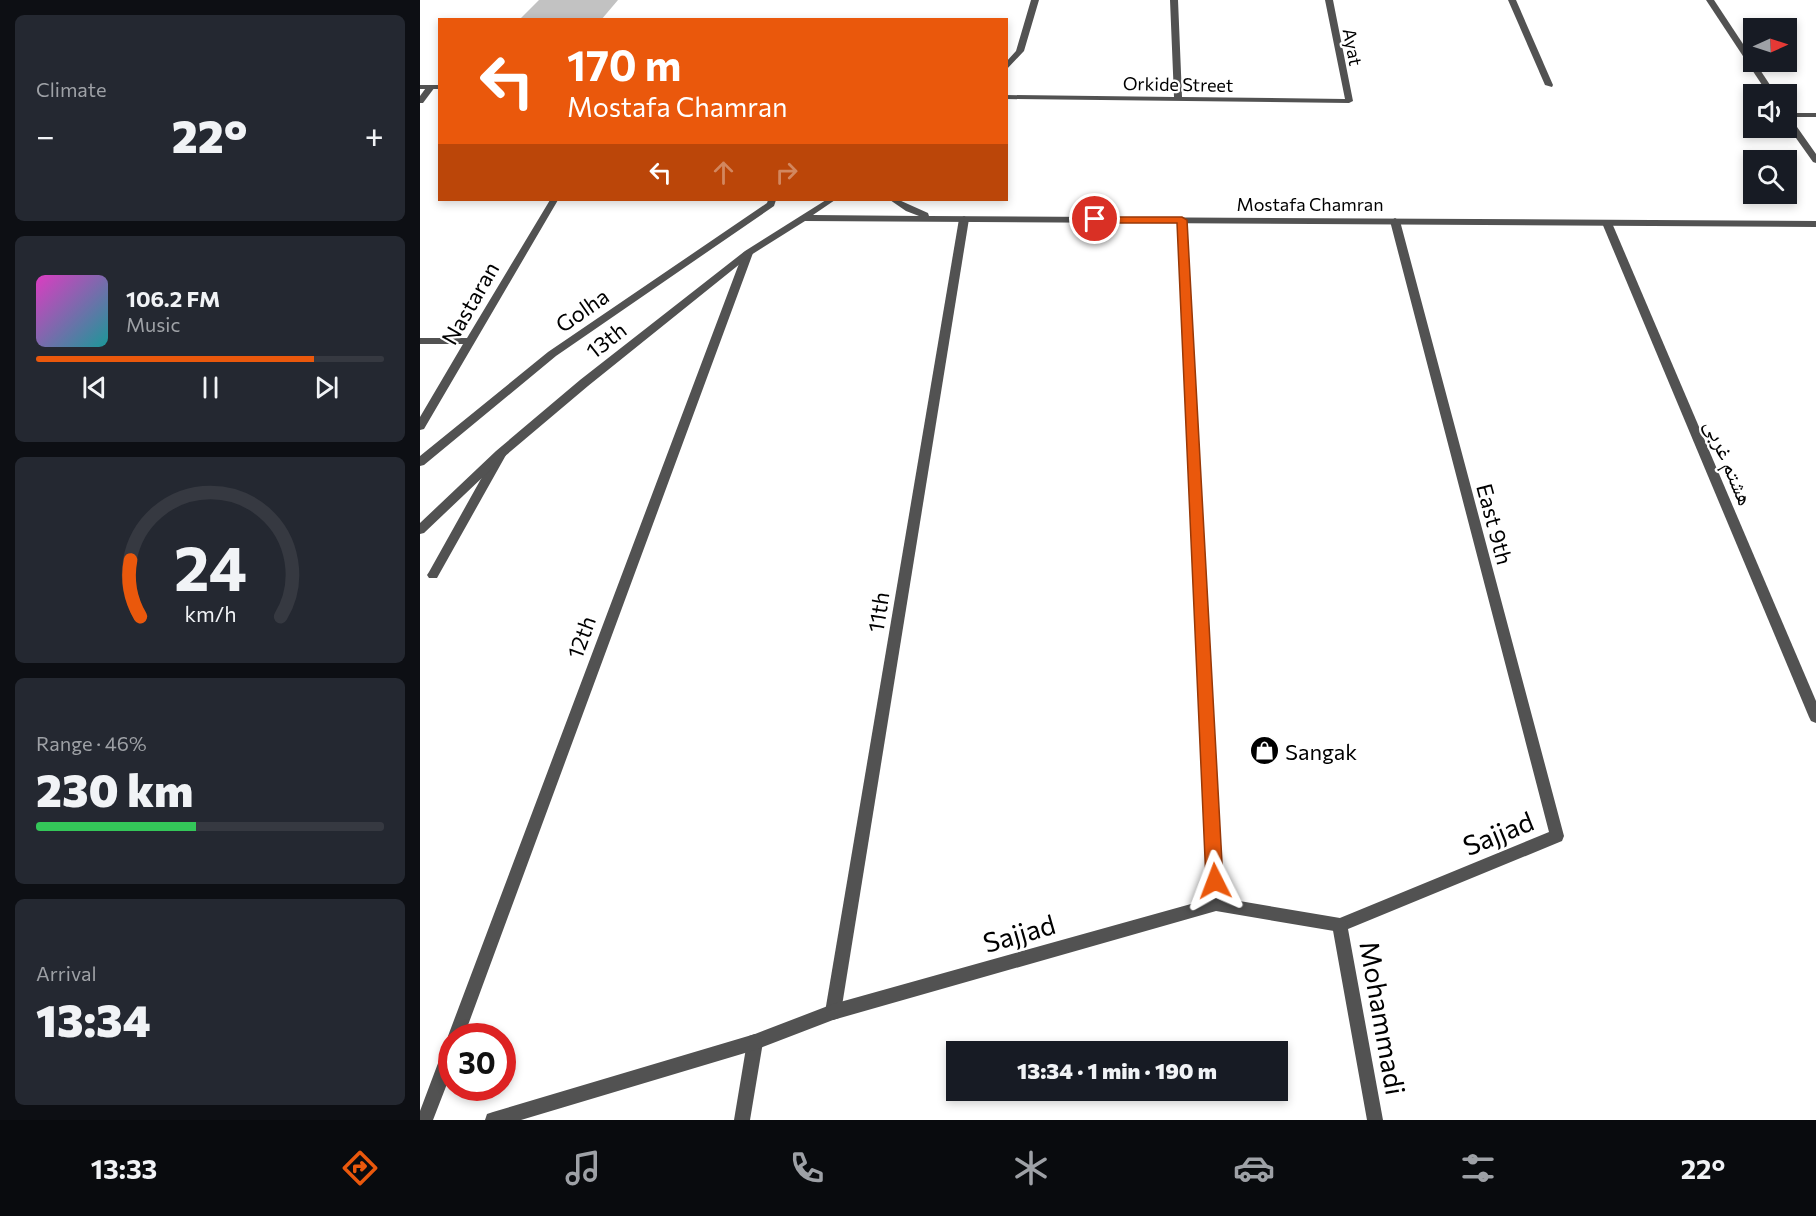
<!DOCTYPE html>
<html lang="en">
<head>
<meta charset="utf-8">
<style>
  :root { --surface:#171b24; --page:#242831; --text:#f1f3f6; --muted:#9ea1a6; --line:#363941; --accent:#ea580c }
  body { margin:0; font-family:Commissioner,"Noto Naskh Arabic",sans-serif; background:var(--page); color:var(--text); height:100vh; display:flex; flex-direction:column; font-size:22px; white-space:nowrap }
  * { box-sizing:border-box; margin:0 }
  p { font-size:20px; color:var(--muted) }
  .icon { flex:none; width:33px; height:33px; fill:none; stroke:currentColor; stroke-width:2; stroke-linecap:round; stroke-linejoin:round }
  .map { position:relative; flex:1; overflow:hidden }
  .sheet { display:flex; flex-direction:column; gap:15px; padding:15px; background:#0d0f14; width:420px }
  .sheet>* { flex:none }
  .top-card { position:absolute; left:18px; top:18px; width:570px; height:183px; border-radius:0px; box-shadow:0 3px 9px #0003; background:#ea580c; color:#fff; overflow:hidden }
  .needle { width:39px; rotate:87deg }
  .buttons { position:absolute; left:1323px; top:18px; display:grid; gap:12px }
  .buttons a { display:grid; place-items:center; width:54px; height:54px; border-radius:0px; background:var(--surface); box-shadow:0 3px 9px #0003; font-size:30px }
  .speed { position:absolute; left:18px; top:1023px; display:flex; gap:12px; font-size:30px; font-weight:700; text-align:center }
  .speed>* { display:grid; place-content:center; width:78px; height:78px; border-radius:50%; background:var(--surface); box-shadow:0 3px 9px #0003; line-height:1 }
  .speed .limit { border:9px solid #d22; background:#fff; color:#111 }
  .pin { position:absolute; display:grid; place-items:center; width:51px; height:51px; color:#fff; margin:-26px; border:3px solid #fff; border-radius:50%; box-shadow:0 2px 6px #0007 }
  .me { position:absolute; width:66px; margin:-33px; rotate:357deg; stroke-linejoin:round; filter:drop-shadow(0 0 4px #0008) }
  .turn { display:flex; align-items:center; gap:21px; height:126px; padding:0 30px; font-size:27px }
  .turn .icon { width:78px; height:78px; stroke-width:2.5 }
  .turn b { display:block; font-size:42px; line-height:51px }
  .lanes { display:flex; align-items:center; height:57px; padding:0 30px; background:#0003; justify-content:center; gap:30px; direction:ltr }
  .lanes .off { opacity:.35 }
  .big { font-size:45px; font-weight:800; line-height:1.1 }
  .sheet .card { flex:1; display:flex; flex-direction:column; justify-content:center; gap:9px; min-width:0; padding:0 21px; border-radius:9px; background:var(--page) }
  .sheet .dial { align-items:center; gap:0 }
  .dial svg { height:156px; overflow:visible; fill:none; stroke:var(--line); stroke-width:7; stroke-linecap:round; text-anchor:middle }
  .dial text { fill:var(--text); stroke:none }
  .song { display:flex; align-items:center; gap:18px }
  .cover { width:72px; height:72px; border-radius:9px; background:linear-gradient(135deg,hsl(310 70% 55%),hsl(180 70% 35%)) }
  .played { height:6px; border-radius:3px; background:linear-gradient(90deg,var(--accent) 80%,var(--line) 80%) }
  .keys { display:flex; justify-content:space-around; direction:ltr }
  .heat { display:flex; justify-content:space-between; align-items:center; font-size:33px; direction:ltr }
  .charge { height:9px; border-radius:4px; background:linear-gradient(90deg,#34c759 46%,var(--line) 0) }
  .trip { position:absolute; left:526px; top:1041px; width:342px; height:60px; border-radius:0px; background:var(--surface); box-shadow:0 3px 9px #0003; font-weight:800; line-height:60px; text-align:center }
  .tabs { display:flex; height:96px; justify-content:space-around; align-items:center; background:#090b0e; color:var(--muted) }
  .tabs .icon { width:42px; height:42px }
  .tabs .current { color:var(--accent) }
  .tabs b { font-size:27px; color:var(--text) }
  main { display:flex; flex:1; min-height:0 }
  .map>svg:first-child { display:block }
</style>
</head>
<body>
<main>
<section class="sheet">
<div class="card"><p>Climate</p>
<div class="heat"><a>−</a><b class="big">22°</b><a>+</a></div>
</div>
<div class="card">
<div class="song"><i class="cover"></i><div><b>106.2 FM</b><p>Music</p></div></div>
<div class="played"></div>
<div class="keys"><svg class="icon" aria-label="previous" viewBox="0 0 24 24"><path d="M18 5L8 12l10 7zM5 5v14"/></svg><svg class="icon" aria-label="pause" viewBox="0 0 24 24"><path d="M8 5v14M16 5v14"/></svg><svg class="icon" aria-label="next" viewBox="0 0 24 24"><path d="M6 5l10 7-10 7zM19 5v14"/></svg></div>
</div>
<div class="card dial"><svg viewBox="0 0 100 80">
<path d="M14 69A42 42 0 1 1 86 69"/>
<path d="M14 69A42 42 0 0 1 9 40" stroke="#ea580c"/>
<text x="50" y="56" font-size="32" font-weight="700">24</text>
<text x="50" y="72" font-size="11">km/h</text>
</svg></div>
<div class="card"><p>Range · 46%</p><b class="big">230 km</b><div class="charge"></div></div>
<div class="card"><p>Arrival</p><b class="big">13:34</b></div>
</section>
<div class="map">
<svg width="1396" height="1120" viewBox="0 0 1396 1120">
  <rect width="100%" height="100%" fill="#fff"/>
  <polygon fill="#c2c2c2" points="119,0 198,0 181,20 99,20"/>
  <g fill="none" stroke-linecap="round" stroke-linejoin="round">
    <g fill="#525252" fill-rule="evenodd">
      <polygon points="750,0 758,0 762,97 925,99 905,0 913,0 933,101 929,103 586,99 586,95 754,97"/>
      <polygon points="1088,0 1096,0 1133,85 1132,87 1125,85"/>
      <polygon points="1286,0 1294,0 1356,94 1348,94"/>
      <polygon points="8,85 15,87 3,103 0,103 0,96"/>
      <polygon points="1366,113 1396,113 1396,117 1370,117 1396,154 1396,163 1393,162 1366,124"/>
      <polygon points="130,200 138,200 4,429 0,430 0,417 43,344 0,344 0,338 47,338"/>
      <polygon points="544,216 549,219 421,1012 419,1018 413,1020 407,1018 405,1012 539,219"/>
      <polygon points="762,217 767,220 803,904 801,909 796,911 791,909 789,904 757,220"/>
      <polygon points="975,218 980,221 1144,836 1142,841 928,929 963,1120 947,1120 912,925 915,920 1129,832 970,221"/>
      <polygon points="1187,220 1192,223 1396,701 1396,723 1391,721 1389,717 1182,223"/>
      <polygon points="328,250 333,253 44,1036 32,1036 32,1071 13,1120 0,1120 0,1111 26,1042 30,1041 28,1036 323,253"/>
      <polygon points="80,451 86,455 17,578 9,578 7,575 9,572 76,452"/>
      <polygon points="335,1034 341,1036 343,1042 330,1120 314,1120 327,1042 329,1036"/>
    </g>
    <g fill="#525252" fill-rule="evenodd">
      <polygon points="611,0 619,0 604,51 586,70 586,62 596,51"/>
      <rect x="0" y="85" width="20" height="4"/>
      <polygon points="348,200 356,200 354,206 136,356 4,465 0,466 0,456 128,352 347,203"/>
      <polygon points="406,200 415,200 393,215 499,216 486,211 470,200 479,200 508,213 509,216 1396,221 1396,227 385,221 331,255 168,386 84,457 4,533 0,534 0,523 76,451 160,380 325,251"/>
      <polygon points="796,897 920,918 925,920 928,925 925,930 920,932 796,911 413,1020 335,1050 101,1120 65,1120 67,1114 73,1112 335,1034 413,1004"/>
    </g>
  </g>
  <polygon fill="#ea580c" stroke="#983908" stroke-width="1.5" points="671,217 762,217 767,220 803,881 800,886 795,889 789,886 786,881 757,223 675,223 671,222"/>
  <defs>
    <symbol id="shop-disc" viewBox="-11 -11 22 22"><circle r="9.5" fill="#000" stroke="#fff"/><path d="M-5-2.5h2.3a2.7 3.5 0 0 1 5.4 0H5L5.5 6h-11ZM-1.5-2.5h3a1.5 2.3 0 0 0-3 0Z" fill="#fff"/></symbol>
  </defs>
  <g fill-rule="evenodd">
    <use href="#shop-disc" x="828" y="734" width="33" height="33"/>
  </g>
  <g text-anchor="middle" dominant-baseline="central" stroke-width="4.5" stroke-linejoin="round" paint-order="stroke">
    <g font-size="18" fill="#000" stroke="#fff">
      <text transform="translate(933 47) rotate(79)">Ayat</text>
      <text transform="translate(758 84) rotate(1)">Orkide Street</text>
      <text x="890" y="204">Mostafa Chamran</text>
    </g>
    <g font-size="22" fill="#000" stroke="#fff">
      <text transform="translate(50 303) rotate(-60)">Nastaran</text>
      <text transform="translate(162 310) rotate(-35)">Golha</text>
      <text transform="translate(186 340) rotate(-38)">13th</text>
      <text transform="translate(1310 462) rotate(67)">هشتم غربی</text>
      <text transform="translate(1075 524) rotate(75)">East 9th</text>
      <text transform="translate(458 612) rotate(-81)">11th</text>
      <text transform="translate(161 637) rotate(-70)">12th</text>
    </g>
    <g font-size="22" fill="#000" stroke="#fff" text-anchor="start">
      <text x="865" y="751">Sangak</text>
    </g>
    <g font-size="27" fill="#000" stroke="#fff">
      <text transform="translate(1078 833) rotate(-22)">Sajjad</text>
      <text transform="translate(599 933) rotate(-16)">Sajjad</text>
      <text transform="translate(963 1018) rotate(80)">Mohammadi</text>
    </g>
  </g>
</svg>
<div class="buttons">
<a><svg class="needle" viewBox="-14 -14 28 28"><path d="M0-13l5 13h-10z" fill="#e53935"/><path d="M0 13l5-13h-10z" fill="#9ea1a6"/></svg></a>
<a><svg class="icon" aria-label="sound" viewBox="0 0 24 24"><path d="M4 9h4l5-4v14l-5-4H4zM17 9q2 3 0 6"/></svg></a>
<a><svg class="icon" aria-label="search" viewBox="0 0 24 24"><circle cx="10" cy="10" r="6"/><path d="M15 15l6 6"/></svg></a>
</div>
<div class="speed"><div class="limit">30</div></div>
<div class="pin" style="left:675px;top:219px;background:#d93025"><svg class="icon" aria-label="arrive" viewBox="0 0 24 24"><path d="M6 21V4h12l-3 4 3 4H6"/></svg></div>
<svg class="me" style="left:795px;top:881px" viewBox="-20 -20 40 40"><path d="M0-17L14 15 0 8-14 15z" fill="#ea580c" stroke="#fff" stroke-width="4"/></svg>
<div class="trip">13:34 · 1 min · 190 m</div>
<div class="top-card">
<div class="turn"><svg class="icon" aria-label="left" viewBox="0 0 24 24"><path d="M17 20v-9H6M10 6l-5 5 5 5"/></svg><div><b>170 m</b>Mostafa Chamran</div></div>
<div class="lanes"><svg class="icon" aria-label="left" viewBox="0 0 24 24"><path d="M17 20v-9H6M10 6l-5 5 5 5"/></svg><svg class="icon off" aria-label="ahead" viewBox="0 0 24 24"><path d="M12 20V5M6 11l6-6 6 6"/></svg><svg class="icon off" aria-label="right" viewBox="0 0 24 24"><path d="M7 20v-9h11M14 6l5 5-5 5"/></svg></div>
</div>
</div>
</main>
<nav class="tabs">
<b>13:33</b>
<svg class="icon current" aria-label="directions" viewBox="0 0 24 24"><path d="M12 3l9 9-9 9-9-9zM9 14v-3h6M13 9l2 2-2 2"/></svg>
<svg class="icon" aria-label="music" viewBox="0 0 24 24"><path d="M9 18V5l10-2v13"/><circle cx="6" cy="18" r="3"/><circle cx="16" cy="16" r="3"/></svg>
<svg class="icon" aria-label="phone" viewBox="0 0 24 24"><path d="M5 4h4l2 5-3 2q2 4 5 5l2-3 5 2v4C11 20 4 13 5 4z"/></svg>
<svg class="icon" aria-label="climate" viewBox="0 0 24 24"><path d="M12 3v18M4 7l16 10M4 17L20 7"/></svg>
<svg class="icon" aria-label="car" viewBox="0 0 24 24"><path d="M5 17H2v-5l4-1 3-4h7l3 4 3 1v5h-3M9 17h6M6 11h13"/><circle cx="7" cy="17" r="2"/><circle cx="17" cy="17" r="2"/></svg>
<svg class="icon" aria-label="filters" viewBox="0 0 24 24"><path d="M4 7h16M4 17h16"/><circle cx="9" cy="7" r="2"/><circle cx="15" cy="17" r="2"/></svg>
<b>22°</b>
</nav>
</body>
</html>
